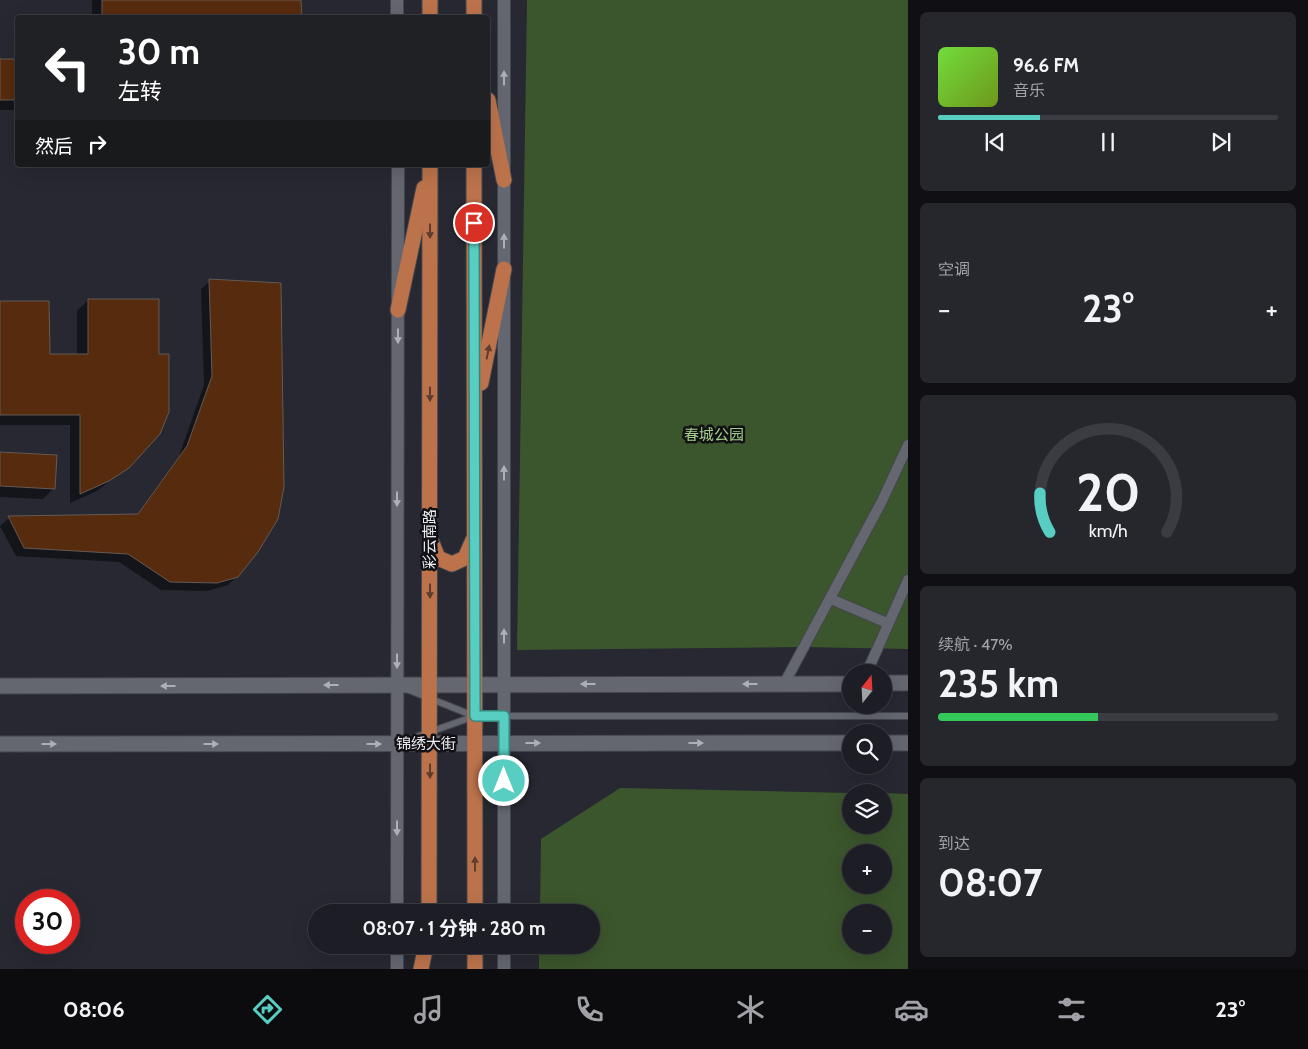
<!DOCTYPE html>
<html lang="zh">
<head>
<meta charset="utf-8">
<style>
  :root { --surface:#1d1e25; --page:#25272d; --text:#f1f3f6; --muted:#a0a2a7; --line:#3b3c42; --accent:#57cec1 }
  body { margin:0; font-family:Cabin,"Noto Sans SC",sans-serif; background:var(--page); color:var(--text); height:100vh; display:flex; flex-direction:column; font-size:19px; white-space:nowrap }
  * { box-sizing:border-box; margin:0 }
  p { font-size:16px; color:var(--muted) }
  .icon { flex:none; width:28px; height:28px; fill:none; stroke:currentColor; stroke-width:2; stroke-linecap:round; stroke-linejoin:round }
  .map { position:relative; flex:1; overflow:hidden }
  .panel { display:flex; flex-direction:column; gap:12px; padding:12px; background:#101014; width:400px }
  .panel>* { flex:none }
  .banner { position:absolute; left:15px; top:15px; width:475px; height:152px; border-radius:5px; box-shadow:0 5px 20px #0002,0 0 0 1px var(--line); background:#202124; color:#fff; overflow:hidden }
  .needle { width:32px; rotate:18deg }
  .buttons { position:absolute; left:842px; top:664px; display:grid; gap:10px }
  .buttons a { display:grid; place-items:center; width:50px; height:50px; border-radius:50%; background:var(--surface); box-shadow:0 5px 20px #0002,0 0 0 1px var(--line); font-size:25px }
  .speed { position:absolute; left:15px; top:889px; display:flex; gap:10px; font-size:25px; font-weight:700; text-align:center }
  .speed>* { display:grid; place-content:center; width:65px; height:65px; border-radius:50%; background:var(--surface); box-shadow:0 5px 20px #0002,0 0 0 1px var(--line); line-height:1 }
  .speed .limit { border:8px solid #d22; background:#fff; color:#111 }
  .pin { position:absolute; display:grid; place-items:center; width:42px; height:42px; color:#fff; margin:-21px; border:2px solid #fff; border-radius:50%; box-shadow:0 1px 5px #0007 }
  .me { position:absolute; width:55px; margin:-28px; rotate:0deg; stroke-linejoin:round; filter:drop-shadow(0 0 4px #0008) }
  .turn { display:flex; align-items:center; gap:18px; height:105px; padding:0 20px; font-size:22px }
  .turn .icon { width:65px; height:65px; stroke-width:2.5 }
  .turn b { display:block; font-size:35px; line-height:42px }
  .then { display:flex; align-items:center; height:48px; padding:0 20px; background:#0003; gap:10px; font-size:19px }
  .big { font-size:38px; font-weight:700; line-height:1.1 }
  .panel .widget { flex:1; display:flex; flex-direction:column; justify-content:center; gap:8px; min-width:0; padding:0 18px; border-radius:8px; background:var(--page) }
  .panel .dial { align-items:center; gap:0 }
  .dial svg { height:130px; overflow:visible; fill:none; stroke:var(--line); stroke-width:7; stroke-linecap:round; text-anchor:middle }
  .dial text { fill:var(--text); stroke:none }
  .song { display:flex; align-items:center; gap:15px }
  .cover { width:60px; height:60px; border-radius:8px; background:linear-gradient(135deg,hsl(100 70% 55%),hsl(80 70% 35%)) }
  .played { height:5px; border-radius:2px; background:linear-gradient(90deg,var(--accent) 30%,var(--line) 30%) }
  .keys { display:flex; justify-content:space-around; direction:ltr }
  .heat { display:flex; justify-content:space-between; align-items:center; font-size:28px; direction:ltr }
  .charge { height:8px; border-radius:4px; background:linear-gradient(90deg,#34c759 47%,var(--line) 0) }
  .trip { position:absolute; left:308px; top:904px; width:292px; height:50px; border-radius:25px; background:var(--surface); box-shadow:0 5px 20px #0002,0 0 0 1px var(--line); font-weight:700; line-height:50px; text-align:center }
  .menu { display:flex; height:80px; justify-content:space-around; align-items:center; background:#0c0c0f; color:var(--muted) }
  .menu .icon { width:35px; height:35px }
  .menu .selected { color:var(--accent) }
  .menu b { font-size:22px; color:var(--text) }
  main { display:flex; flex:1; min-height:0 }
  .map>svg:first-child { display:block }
</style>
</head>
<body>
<main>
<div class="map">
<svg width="908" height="969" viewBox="0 0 908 969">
  <rect width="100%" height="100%" fill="#272831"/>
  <g fill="#3b552c" fill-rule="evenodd">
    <polygon points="527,0 908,0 908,649 803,647 517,650"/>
    <path d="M 620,788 L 851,793 L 851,825 L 884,825 L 884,793 L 908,794 L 908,969 L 539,969 L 539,945 L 591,945 L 591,912 L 540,912 L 541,839 ZM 851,852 L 884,852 L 884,885 L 851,885 ZM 851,912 L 884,912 L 884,945 L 851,945 Z"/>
  </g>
  <g fill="#0007">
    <polygon points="92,0 300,0 301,18 92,18"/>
    <rect x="0" y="60" width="18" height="50"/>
    <polygon points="210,281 237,576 228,585 207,591 161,590 119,562 16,556 0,526 9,518 136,516 179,456 204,385 201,289"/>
    <polygon points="88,300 128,467 97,491 70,503 70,425 0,425 0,302 48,355 77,355 77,311"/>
    <polygon points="0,453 54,488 43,499 0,497"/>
  </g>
  <g fill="#572b0e" stroke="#655a55">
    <polygon points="102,0 301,0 302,18 102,18"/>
    <rect x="0" y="59" width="18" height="41"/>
    <polygon points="209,279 281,283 284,487 278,519 258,552 238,577 217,583 170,582 128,554 24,548 8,516 138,514 187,446 212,376"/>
    <polygon points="88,299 159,299 159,354 169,354 169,412 160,434 129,468 109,481 80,494 80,415 0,415 0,301 49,301 50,354 88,354"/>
    <polygon points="0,452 57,455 55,489 0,486"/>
  </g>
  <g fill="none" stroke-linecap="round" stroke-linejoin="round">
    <defs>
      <g id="service">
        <polyline points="409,690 474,716"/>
        <polyline points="413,738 475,716 908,716"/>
      </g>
      <g id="pedestrian">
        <polyline points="831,599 887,623"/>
        <polyline points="867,672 908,580"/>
        <polyline points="784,684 882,501 908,445"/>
      </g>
      <g id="minor">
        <polyline points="397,0 397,18"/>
        <polyline points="504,0 504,912"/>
        <polyline points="397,912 398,165"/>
        <polyline points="504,945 504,969"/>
        <polyline points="397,969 397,945"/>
      </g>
      <g id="secondary">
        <polyline points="884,683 908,683"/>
        <polyline points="0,686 851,684"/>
        <polyline points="884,743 908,743"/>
        <polyline points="0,744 851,743"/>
      </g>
      <g id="primary">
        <polyline points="430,0 430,18"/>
        <polyline points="474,0 474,18"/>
        <polyline points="488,100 504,180"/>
        <polyline points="474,165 475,912"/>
        <polyline points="398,310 424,188"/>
        <polyline points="481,383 504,269"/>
        <polyline points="432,543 438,558 452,564 465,558 473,540"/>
        <polyline points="429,912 430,165"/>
        <polyline points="475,945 475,969"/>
        <polyline points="421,969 426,945"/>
      </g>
    </defs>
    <use href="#service" stroke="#44464d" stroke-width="8"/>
    <use href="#pedestrian" stroke="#44464d" stroke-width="12"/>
    <use href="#minor" stroke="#44464d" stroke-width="14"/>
    <use href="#secondary" stroke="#44464d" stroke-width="17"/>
    <use href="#primary" stroke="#44464d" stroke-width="17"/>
    <use href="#service" stroke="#646670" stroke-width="6"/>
    <use href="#pedestrian" stroke="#646670" stroke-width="10"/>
    <use href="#minor" stroke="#646670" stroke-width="12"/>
    <use href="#secondary" stroke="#646670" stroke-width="15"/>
    <use href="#primary" stroke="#bc734b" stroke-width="15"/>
  </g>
  <defs><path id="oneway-solid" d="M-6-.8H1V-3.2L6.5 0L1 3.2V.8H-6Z" transform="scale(1.25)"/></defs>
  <g fill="#aeb0b8">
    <use href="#oneway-solid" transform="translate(504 78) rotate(-90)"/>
    <use href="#oneway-solid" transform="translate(504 241) rotate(-90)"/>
    <use href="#oneway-solid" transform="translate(398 336) rotate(90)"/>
    <use href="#oneway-solid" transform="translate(504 473) rotate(-90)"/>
    <use href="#oneway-solid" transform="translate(397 499) rotate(90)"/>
    <use href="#oneway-solid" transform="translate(504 636) rotate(-90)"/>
    <use href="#oneway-solid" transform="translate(397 661) rotate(90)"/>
    <use href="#oneway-solid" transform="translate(588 684) rotate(180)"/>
    <use href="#oneway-solid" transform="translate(750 684) rotate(180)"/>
    <use href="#oneway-solid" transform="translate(331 685) rotate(180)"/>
    <use href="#oneway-solid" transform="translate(168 686) rotate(180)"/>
    <use href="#oneway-solid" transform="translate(533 743)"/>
    <use href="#oneway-solid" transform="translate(696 743)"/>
    <use href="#oneway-solid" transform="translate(49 744)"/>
    <use href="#oneway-solid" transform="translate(211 744)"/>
    <use href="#oneway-solid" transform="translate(374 744)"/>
    <use href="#oneway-solid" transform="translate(397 828) rotate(90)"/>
  </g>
  <g fill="#5e3d2d">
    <use href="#oneway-solid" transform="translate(430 231) rotate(90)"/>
    <use href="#oneway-solid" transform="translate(488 352) rotate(-79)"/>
    <use href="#oneway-solid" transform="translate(430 394) rotate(90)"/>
    <use href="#oneway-solid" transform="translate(430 591) rotate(90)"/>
    <use href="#oneway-solid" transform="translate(430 771) rotate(90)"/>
    <use href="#oneway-solid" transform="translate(475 864) rotate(-90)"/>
  </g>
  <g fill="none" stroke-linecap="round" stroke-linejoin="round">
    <defs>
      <polyline id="route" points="474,223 475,716 504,716 504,781"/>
    </defs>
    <use href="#route" stroke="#39867d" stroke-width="12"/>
    <use href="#route" stroke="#57cec1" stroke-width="9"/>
  </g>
  <g text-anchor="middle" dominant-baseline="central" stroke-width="5" stroke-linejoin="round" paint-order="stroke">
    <g font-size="15" fill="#a4d18b" stroke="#111115">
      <text x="714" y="435">春城公园</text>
    </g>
    <g font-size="15" fill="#eaecf2" stroke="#111115">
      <text transform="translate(430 539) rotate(-90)">彩云南路</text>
      <text x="426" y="744">锦绣大街</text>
    </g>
  </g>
</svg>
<div class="buttons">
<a><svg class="needle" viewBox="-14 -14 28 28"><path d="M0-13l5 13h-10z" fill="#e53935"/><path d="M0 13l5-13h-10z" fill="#a0a2a7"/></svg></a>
<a><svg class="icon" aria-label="search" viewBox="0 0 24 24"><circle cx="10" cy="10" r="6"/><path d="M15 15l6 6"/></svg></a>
<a><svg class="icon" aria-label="layers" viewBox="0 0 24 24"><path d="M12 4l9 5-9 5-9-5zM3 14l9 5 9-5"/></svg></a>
<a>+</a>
<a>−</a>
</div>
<div class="speed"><div class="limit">30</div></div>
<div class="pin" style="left:474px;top:223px;background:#d93025"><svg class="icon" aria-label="arrive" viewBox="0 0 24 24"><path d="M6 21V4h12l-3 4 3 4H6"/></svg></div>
<svg class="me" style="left:504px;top:781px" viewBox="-20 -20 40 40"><circle r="17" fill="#57cec1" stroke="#fff" stroke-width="3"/><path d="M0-11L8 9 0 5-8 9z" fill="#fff"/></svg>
<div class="trip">08:07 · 1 分钟 · 280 m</div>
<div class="banner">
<div class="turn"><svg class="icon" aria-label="left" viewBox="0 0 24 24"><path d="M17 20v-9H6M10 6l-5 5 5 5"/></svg><div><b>30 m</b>左转</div></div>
<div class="then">然后<svg class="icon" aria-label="right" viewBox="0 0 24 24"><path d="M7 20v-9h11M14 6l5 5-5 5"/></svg></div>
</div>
</div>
<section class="panel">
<div class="widget">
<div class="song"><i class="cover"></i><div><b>96.6 FM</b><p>音乐</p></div></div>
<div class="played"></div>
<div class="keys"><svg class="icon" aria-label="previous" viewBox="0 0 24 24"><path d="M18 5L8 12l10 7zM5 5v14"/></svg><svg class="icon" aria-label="pause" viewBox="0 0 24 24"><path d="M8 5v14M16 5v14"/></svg><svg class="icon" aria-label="next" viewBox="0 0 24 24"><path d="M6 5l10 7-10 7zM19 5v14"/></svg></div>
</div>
<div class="widget"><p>空调</p>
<div class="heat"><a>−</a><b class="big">23°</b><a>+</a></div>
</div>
<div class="widget dial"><svg viewBox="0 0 100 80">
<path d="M14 69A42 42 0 1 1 86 69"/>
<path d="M14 69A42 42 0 0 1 8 45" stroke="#57cec1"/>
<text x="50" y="56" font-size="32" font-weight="700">20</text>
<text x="50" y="72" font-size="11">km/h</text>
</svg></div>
<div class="widget"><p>续航 · 47%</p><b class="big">235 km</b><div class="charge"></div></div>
<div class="widget"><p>到达</p><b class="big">08:07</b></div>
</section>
</main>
<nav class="menu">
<b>08:06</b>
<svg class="icon selected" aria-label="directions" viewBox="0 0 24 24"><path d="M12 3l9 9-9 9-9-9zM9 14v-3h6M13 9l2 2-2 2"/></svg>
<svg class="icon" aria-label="music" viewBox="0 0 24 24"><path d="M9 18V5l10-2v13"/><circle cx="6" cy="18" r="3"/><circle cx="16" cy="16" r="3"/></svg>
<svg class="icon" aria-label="phone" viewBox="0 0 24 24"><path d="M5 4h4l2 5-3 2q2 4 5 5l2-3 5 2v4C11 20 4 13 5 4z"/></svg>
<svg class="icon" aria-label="climate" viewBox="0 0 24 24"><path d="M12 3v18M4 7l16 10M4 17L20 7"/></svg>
<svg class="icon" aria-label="car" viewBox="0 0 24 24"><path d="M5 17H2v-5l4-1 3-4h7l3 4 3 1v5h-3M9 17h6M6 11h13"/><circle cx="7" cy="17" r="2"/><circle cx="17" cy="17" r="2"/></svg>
<svg class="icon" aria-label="filters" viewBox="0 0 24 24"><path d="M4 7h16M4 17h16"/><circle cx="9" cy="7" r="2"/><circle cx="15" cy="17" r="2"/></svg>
<b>23°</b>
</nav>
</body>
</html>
